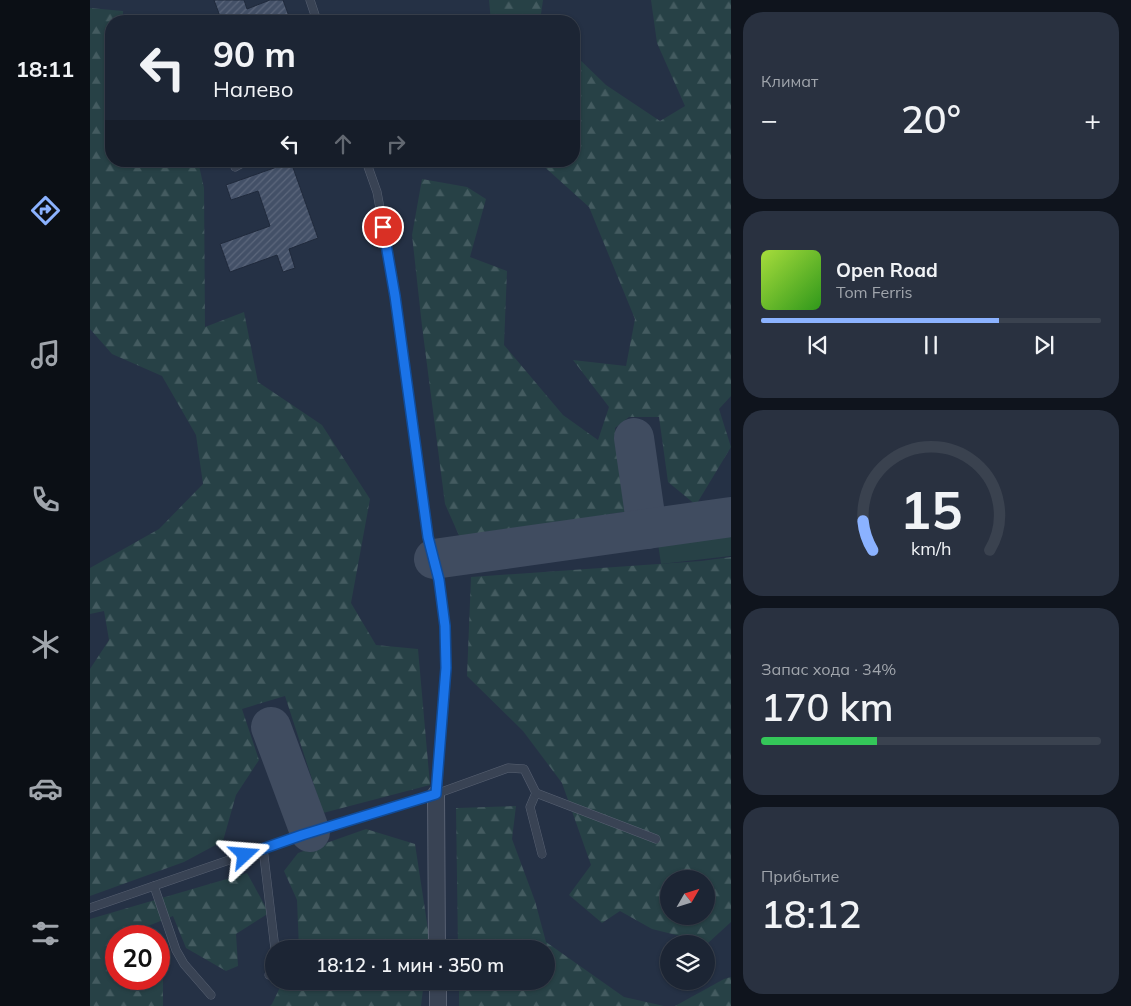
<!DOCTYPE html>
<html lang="ru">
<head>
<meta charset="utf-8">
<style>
  :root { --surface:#1c2534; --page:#293140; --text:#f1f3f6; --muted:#a0a5ac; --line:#3a424f; --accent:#8bb2ff }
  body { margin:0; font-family:Mulish,sans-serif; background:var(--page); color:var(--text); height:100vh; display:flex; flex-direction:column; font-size:19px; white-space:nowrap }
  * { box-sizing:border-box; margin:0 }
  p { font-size:16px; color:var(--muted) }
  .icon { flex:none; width:28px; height:28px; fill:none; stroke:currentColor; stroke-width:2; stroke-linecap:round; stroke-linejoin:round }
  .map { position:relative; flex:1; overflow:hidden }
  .sheet { display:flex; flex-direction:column; gap:12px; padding:12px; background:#0f141d; width:400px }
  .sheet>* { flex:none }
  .top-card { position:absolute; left:15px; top:15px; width:475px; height:152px; border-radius:20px; box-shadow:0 1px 4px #0004,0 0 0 1px var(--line); background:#1c2534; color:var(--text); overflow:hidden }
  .needle { width:32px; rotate:51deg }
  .fabs { position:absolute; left:570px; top:870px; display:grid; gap:10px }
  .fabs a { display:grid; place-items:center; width:55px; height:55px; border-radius:50%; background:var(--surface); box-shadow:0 1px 4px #0004,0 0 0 1px var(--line); font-size:25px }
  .speed { position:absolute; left:15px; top:925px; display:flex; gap:10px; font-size:25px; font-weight:700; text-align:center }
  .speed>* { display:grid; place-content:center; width:65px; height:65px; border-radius:50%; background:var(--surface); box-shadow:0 1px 4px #0004,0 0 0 1px var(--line); line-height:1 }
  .speed .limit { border:8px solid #d22; background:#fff; color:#111 }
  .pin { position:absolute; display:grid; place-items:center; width:42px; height:42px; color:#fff; margin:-21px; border:2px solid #fff; border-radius:50%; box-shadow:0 1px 5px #0007 }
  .me { position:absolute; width:55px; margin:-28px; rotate:71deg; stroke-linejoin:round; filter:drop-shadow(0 0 4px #0008) }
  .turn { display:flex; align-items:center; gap:18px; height:105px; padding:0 25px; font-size:22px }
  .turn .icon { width:65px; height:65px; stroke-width:2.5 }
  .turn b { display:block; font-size:35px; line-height:42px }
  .lanes { display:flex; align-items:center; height:48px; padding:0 25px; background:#0003; justify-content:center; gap:25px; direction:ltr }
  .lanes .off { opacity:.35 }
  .big { font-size:38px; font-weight:600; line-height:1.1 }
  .sheet .tile { flex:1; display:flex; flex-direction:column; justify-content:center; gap:8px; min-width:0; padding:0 18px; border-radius:20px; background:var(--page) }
  .sheet .dial { align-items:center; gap:0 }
  .dial svg { height:130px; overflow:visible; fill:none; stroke:var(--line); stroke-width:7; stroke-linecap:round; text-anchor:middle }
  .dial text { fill:var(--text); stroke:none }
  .song { display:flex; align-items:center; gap:15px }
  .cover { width:60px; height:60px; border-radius:8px; background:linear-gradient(135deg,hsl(80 70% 55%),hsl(110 70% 35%)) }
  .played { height:5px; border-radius:2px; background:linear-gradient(90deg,var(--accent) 70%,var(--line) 70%) }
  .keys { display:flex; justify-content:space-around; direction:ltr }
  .heat { display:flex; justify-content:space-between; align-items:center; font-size:28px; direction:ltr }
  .charge { height:8px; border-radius:4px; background:linear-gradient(90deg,#34c759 34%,var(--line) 0) }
  .trip { position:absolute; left:175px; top:940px; width:290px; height:50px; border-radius:25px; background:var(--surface); box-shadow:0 1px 4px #0004,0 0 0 1px var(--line); font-weight:600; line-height:50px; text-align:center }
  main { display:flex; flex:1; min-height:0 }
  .tab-bar { display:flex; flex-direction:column; width:90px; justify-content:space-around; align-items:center; background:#0b0f15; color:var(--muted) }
  .tab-bar .icon { width:35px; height:35px }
  .tab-bar .on { color:var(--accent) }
  .tab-bar b { font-size:22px; color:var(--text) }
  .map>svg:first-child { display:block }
</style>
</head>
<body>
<main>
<nav class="tab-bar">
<b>18:11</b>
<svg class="icon on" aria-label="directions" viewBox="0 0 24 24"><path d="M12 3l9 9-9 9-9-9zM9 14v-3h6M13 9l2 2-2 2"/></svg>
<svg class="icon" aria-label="music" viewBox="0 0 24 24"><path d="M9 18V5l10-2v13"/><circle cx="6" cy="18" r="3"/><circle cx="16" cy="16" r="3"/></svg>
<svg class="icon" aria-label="phone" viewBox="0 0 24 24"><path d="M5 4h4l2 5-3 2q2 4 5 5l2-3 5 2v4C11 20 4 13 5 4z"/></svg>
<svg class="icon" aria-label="climate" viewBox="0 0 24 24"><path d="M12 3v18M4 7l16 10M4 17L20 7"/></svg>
<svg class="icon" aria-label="car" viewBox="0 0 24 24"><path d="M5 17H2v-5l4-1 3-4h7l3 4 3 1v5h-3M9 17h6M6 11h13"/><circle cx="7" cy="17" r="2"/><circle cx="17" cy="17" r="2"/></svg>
<svg class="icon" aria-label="filters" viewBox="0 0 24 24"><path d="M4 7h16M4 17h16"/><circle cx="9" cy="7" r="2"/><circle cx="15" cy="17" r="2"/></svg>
</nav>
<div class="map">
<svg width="641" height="1006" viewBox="0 0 641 1006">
  <defs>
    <pattern id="forest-firs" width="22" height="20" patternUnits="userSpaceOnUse" patternTransform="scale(1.25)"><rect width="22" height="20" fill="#274146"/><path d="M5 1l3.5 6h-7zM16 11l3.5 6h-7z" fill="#445b60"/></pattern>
    <pattern id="building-hatch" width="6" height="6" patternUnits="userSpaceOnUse" patternTransform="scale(1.25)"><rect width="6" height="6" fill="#435067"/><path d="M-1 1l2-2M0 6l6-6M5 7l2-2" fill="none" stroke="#5c677c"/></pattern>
  </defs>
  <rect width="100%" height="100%" fill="#253145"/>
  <polygon fill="#274146" points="641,533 641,556 571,564 568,544"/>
  <g fill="url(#forest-firs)" fill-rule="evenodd">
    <polygon points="399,0 453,0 450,21 401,21"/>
    <polygon points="561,0 641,0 641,396 629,409 641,447 606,505 578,482 569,417 539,417 525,428 529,454 543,482 542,511 519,514 512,525 412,545 371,540 355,504 332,326 322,235 332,179 377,187 396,199 380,257 417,271 414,345 473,415 508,440 519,407 483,360 536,366 545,319 499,207 448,161 484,161 484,54 516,85 570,121 595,106 567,43"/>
    <polygon points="0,8 33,11 33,21 21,21 21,161 108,161 114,188 115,327 154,312 168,382 232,425 280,499 261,603 286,645 328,649 340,785 233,813 195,696 152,709 169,760 146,795 133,841 94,862 0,896 0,669 19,640 14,611 0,614 0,568 69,529 113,484 106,435 72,376 22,354 0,329"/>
    <path d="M 641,557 L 641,922 L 618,943 L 562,929 L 530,911 L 512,923 L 479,895 L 501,865 L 472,783 L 433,731 L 377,676 L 381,577 L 611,561 ZM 579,879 L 616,879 L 616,916 L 579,916 Z"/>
    <polygon points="426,806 422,839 445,901 456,942 534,997 574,1006 369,1006 369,981 456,981 456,949 368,949 366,808"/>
    <polygon points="276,829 325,844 339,936 338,949 209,949 207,900 194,871 208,853"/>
    <polygon points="157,873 179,913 146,934 148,966 136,971 96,948 83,916 58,926 61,936 26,936 26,979 69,979 69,960 73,974 73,1006 0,1006 0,919"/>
    <polygon points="641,977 641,1006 585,1006 634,979"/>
    <polygon points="193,981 334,981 331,1006 180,1006 182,1004"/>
  </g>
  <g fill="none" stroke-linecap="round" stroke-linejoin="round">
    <g stroke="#404c60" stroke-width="40">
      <polyline points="544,438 557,529"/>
      <polyline points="344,559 641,517"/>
      <polyline points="181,727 220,832"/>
    </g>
  </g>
  <g fill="url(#building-hatch)" stroke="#202a3c">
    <polygon points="124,0 154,0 157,9 180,0 193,0 200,19 193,21 127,21 127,20 131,19"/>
    <polygon points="201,162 228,238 199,249 205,268 193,272 187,255 140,272 130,244 180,226 168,191 141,200 136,185"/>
  </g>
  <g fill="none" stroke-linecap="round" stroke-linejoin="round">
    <defs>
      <g id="service">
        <polyline points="220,0 227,21"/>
        <polyline points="276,161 287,192 303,279 338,537 349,581 355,626 356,668 346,794"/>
        <polyline points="145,167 156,161"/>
        <polyline points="446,793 440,807 452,854"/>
        <polyline points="173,848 185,949"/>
        <polyline points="64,886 86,950 94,964 121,995"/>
        <polyline points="0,908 212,835 346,794 418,768 434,769 446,793 566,839"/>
        <polyline points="179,975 184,959"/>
      </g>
      <g id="minor">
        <polyline points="346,794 347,949"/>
        <polyline points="348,981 348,1006"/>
      </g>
    </defs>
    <use href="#service" stroke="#586172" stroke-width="9"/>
    <use href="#minor" stroke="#586172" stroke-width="18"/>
    <use href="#service" stroke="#394354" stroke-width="8"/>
    <use href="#minor" stroke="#394354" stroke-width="16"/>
  </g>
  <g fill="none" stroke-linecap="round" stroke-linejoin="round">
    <defs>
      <polyline id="route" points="155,855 212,835 346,794 356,668 355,626 349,580 338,537 305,296 293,227"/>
    </defs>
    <use href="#route" stroke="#114b97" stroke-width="12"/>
    <use href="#route" stroke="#1a73e8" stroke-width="9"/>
  </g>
</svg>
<div class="fabs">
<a><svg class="needle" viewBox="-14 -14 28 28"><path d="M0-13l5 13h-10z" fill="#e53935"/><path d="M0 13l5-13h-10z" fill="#a0a5ac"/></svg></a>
<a><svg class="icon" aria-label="layers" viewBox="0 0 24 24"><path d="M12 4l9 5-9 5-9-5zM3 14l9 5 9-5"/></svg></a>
</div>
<div class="speed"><div class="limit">20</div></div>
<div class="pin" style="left:293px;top:227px;background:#d93025"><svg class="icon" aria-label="arrive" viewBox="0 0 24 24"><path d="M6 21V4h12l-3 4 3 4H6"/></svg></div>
<svg class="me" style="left:155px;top:855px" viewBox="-20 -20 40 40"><path d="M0-17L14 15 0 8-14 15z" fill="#1a73e8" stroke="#fff" stroke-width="4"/></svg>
<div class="trip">18:12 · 1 мин · 350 m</div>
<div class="top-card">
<div class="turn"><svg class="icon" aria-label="left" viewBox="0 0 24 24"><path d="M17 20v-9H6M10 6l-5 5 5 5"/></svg><div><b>90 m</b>Налево</div></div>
<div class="lanes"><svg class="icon" aria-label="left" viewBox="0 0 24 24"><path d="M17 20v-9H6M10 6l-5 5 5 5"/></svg><svg class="icon off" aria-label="ahead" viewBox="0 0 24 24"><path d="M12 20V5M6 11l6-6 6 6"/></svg><svg class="icon off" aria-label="right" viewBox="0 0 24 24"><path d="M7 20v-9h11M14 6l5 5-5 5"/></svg></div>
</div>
</div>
<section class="sheet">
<div class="tile"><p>Климат</p>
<div class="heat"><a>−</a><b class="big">20°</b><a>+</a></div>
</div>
<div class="tile">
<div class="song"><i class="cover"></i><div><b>Open Road</b><p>Tom Ferris</p></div></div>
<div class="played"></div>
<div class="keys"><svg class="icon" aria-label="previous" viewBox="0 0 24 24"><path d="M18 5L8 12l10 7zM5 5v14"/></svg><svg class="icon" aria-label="pause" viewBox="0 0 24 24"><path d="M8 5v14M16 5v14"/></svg><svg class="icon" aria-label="next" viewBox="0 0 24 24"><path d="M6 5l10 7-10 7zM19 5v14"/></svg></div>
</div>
<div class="tile dial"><svg viewBox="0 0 100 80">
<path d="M14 69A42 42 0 1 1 86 69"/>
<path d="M14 69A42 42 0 0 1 8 51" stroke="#8bb2ff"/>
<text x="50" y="56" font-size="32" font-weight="700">15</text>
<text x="50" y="72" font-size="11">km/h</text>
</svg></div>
<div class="tile"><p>Запас хода · 34%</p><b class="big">170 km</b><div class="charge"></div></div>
<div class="tile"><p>Прибытие</p><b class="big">18:12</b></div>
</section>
</main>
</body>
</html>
